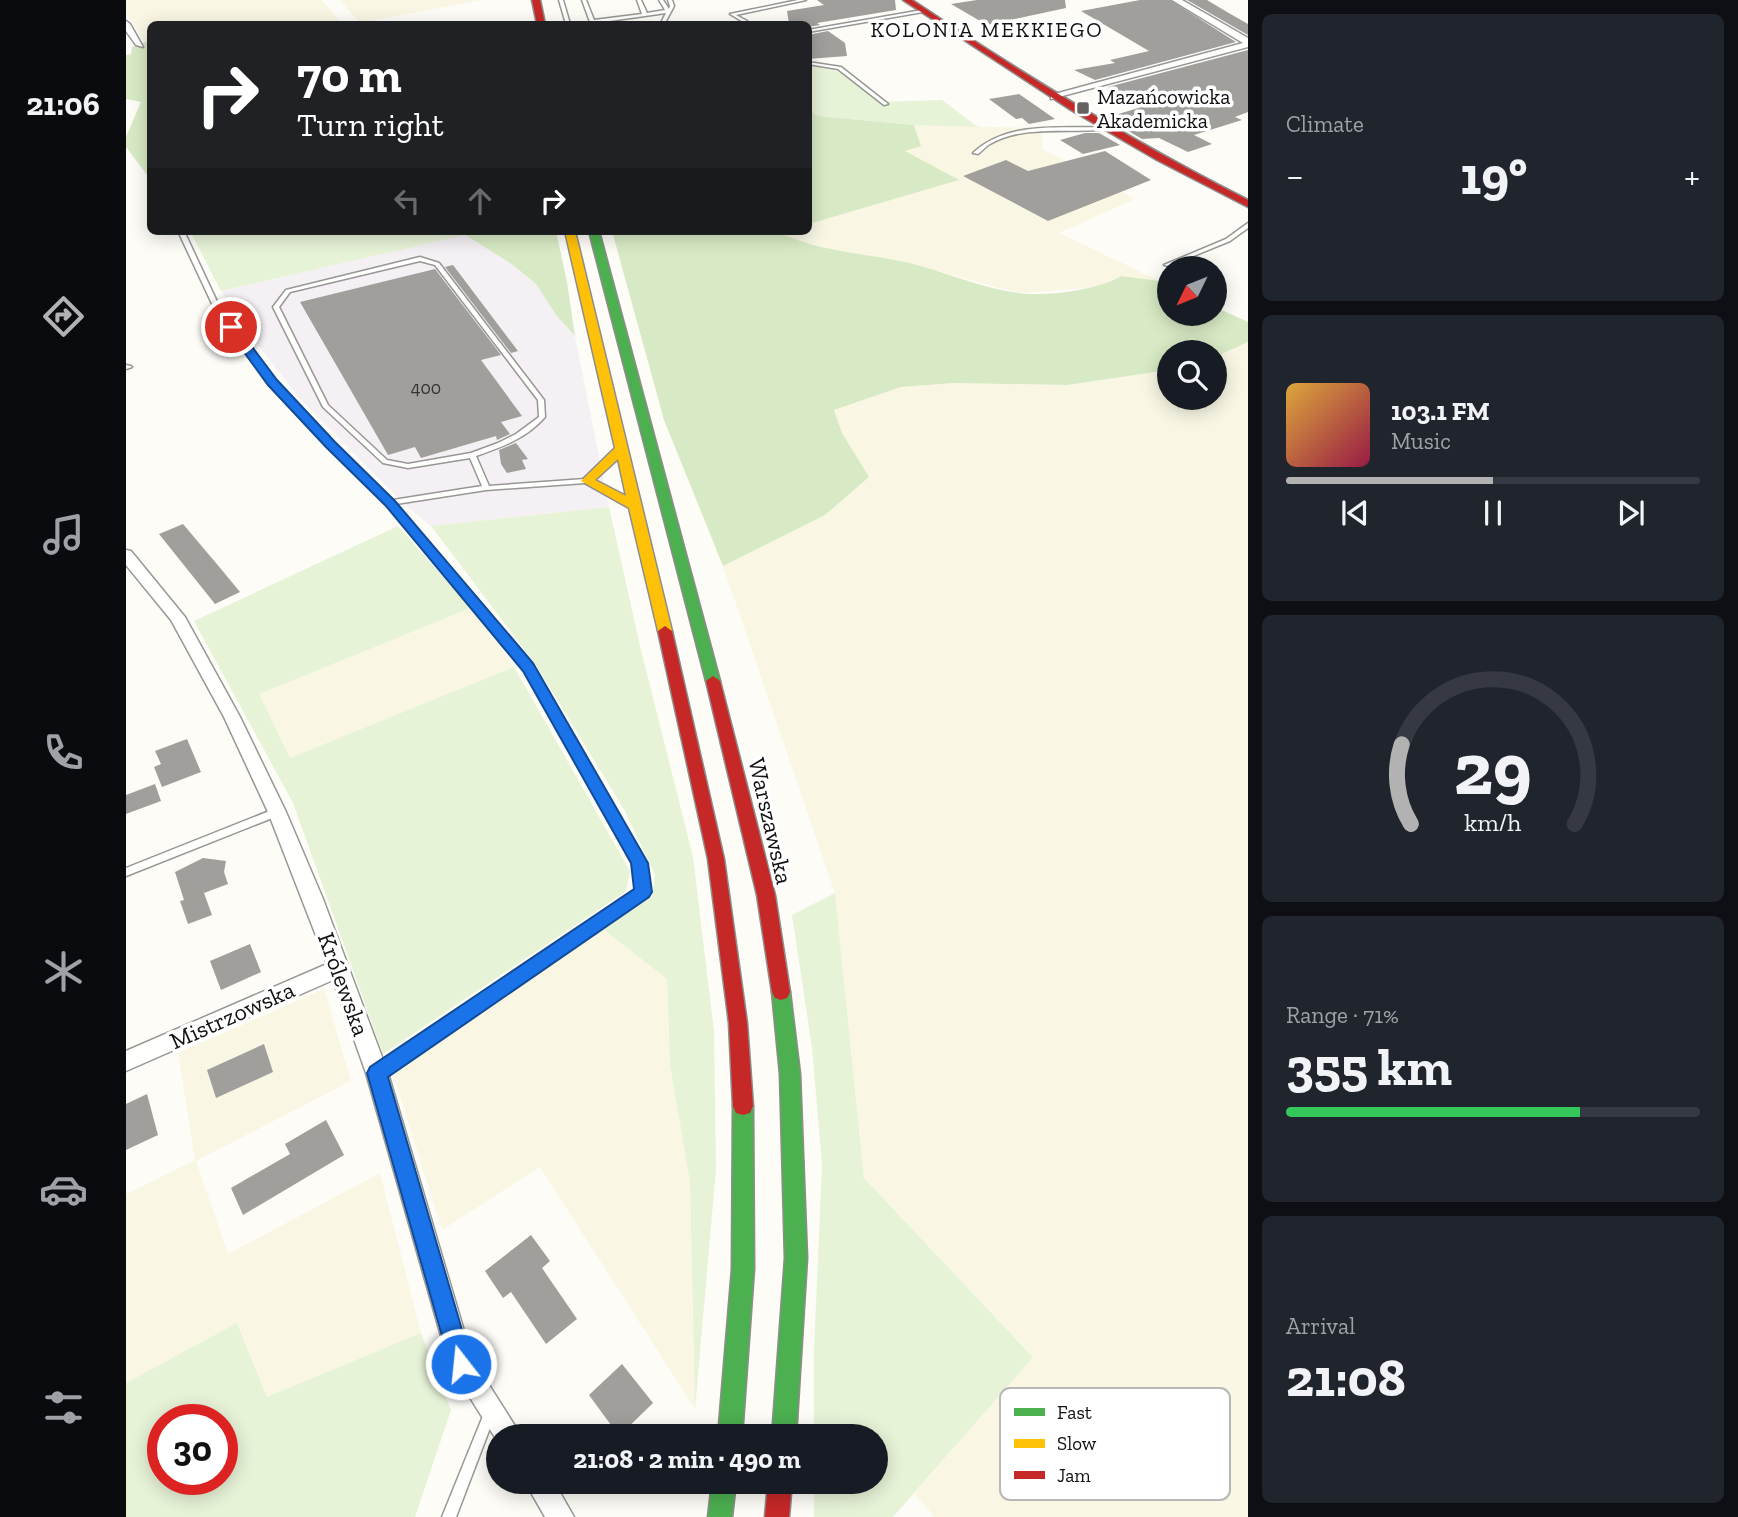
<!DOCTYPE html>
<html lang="en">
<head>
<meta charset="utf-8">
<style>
  :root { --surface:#171b24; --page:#20242c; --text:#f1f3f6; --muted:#9ea1a6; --line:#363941; --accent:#b2b2b3 }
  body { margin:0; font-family:"Zilla Slab",serif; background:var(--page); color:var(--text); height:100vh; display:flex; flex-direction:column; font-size:26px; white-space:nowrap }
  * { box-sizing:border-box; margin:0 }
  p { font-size:23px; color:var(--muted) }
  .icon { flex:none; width:38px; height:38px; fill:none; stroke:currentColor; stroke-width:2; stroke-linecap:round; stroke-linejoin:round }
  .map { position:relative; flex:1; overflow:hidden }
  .details { display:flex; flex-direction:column; gap:14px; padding:14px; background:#0d0f14; width:490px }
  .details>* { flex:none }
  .guide { position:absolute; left:21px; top:21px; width:665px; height:214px; border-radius:10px; box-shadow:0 4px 18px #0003; background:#202124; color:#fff; overflow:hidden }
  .needle { width:46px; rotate:227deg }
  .fabs { position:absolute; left:1031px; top:256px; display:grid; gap:14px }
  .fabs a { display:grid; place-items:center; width:70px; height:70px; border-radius:50%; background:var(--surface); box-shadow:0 4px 18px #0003; font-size:35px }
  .speed { position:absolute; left:21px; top:1404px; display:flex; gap:14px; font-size:35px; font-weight:700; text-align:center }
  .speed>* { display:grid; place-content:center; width:91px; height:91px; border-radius:50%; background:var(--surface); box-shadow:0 4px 18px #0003; line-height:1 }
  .speed .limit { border:10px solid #d22; background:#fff; color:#111 }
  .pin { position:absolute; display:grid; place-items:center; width:60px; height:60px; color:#fff; margin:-30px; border:4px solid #fff; border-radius:50%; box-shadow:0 2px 7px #0007 }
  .me { position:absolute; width:77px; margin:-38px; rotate:344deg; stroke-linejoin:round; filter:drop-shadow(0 0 5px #0008) }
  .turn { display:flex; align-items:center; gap:24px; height:147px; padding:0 35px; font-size:32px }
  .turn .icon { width:91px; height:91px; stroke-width:2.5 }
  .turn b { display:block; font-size:49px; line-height:60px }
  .lanes { display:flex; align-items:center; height:66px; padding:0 35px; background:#0003; justify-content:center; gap:35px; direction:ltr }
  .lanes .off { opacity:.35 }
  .big { font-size:52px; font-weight:800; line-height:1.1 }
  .details .card { flex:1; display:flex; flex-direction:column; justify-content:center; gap:10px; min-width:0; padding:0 24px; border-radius:10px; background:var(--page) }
  .details .dial { align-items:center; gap:0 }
  .dial svg { height:182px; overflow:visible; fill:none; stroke:var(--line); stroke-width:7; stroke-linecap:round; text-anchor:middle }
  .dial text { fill:var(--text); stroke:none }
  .song { display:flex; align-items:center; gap:21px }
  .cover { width:84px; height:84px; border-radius:10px; background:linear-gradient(135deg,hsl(40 70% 55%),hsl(340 70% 35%)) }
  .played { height:7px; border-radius:4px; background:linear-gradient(90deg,var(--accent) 50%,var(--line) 50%) }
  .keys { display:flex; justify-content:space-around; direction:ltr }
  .heat { display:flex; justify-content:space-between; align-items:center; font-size:38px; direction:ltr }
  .charge { height:10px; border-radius:5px; background:linear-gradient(90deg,#34c759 71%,var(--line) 0) }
  .trip { position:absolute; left:360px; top:1424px; width:402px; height:70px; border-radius:35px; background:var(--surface); box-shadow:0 4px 18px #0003; font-weight:800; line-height:70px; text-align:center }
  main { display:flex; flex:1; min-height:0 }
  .tabs { display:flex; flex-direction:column; width:126px; justify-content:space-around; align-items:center; background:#090b0e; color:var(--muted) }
  .tabs .icon { width:49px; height:49px }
  .tabs .selected { color:var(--accent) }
  .tabs b { font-size:32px; color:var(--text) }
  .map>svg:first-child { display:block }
</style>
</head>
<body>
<main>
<nav class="tabs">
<b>21:06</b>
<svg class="icon selected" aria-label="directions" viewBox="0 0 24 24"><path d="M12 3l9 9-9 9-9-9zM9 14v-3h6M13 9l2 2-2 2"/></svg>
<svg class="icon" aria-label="music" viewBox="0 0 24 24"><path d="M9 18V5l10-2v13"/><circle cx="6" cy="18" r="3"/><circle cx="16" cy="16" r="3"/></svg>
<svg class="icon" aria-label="phone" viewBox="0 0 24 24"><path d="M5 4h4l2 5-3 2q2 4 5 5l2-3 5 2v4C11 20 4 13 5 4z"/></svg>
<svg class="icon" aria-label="climate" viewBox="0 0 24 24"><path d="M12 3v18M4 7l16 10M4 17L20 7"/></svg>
<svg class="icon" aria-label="car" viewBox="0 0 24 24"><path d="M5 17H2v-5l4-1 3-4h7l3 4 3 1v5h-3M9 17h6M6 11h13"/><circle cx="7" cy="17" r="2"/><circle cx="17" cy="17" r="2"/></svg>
<svg class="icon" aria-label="filters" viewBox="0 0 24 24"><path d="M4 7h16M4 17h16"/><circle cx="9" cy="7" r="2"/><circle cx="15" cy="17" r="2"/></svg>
</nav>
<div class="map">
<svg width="1122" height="1517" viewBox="0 0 1122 1517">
  <rect width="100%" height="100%" fill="#fdfcf7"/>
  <polygon fill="#f5f0f3" points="339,235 387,265 410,284 430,315 449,336 483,507 305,526 276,502 174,399 128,340 95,291"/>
  <g fill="#f9f7e4">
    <polygon points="0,0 196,0 216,24 24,24 24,42 18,42 0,13"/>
    <polygon points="214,0 356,0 234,23"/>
    <polygon points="788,125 915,128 917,149 1009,199 933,233 1034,281 995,276 984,284 952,289 892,293 782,263 716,253 668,240 650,231 682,231 683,224 832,180 778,151 795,145"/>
    <polygon points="1122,342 1122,1517 809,1517 788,1494 907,1356 738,1178 709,893 597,566 699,515 742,478 716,433 708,410 775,387 829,383 941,385 1043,370 1043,397 1088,397 1089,357"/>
    <polygon points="345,608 388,667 164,759 133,694"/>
    <polygon points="477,929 541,978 544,1065 564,1182 569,1409 414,1167 316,1230 267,1074"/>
    <polygon points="198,989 225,1081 70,1161 102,1254 254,1173 295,1333 141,1397 112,1324 0,1383 0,1194 69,1160 52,1053"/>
  </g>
  <g fill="#e7f3d7" fill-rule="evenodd">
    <polygon points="682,65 714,72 753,102 816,100 852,127 788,125 692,116 683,110"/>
    <polygon points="64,231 333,231 339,235 95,291"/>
    <polygon points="483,507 514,646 567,857 588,1031 590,1169 569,1409 564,1182 544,1065 541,979 477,929 526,896 529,875 499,811 410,665 305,526"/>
    <polygon points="272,526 345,608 133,694 164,758 388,667 504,871 500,891 257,1054 167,803 68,621"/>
    <polygon points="709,893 738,1178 907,1357 767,1517 688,1517 688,1482 751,1482 751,1437 688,1437 688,1350 696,1166 686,1047 666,915"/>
    <path d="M 111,1323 L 141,1397 L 295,1333 L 325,1410 L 289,1517 L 0,1517 L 0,1383 ZM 96,1419 L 96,1479 L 37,1479 L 37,1419 Z"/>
  </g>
  <g fill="#d8eac5">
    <polygon points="18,42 24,42 24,179 0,147 0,137 15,102 0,99 0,55 5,54 6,47"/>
    <polygon points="683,110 692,116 788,125 795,146 779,151 833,180 683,224"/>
    <polygon points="333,231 430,231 441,282 449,336 430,315 410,284 387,265"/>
    <path d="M 486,231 L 650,231 C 692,252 738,253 784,263 C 819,272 855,288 892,293 C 918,297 974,290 995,276 L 1034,281 L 1043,285 L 1043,313 L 1088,313 L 1089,307 L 1122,322 L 1122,342 L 1089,357 L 1088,352 L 1043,352 L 1043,370 L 941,385 L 829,383 L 775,387 L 708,410 L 716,433 L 743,477 L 699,515 L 597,566 L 538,420 Z"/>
  </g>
  <g fill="#a19f9c">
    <polygon points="691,0 769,0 770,10 691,23 694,25 682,27 682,24 663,24 661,11 698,5"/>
    <polygon points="851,0 939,0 940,8 861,25 825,4"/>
    <polygon points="1014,0 1044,0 1110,42 969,80 948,70 989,63 984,60 1023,51 955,11"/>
    <polygon points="1061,0 1081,0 1101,12 1122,24 1122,35"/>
    <polygon points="702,31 719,43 721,56 682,59 682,35"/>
    <polygon points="1122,50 1122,112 1109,117 1116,120 1068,135 1086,144 1062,152 1033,138 1016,139 990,124 1001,121 989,115 1019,106 982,87"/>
    <polygon points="893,94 929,119 903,124 896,118 890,119 863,99"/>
    <polygon points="959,133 973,133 994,145 957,154 934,140"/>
    <polygon points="979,151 1025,180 922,221 837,176 880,160 902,171"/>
    <polygon points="327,265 392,351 385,353 319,267"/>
    <polygon points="309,269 375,355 355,360 396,416 375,422 384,434 371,440 370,436 295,458 289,447 262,455 174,302"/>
    <polygon points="390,443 402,459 396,460 400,469 381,473 375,464 373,450"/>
    <polygon points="57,524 95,569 114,592 89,604 33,534"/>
    <polygon points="61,739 75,772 36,787 28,767 35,764 29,751"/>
    <polygon points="29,784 35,801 0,814 0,795"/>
    <polygon points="77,858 100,861 98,872 102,884 78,893 86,915 62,924 54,901 58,900 49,872"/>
    <polygon points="124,944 135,972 95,990 84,961"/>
    <polygon points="138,1044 147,1072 90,1098 81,1070"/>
    <polygon points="21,1094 32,1135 0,1150 0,1104"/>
    <polygon points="200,1120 218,1155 117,1215 105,1188 164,1154 159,1144"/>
    <polygon points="405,1235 424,1261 416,1268 451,1319 420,1344 385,1292 377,1298 359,1271"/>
    <polygon points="496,1364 527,1403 493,1436 463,1395"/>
  </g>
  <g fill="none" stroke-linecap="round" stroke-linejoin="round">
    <defs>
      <g id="lane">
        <polygon points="433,0 437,0 444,24 440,24"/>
        <polygon points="456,0 460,0 468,20 516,14 511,0 515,0 521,13 539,10 533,0 537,0 543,9 544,6 542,0 546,0 548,6 540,21 538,22 536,21 540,13 462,24 464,22"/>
        <polygon points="672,0 680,0 610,15 621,21 619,23 604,14"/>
        <polygon points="796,10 797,12 682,32 682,30"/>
        <polygon points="682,62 715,67 762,104 758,105 712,69 682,64"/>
        <path d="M 981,127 L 983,127 L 983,129 C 946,134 898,124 864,144 C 860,146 856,151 852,154 L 847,153 C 882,120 937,129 981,127 Z"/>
        <polygon points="1122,223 1122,228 1104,241 1043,266 1038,265 1100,239"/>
        <path d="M 52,231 L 58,231 L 94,308 L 149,381 L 206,443 L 267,500 L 356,486 L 344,458 L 282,468 L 257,463 L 197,407 L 147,307 L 160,290 L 294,257 L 313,263 L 418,400 L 419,417 C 401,438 376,447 350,456 L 363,486 L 459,479 L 463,481 L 459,483 L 360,490 L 270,504 L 405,665 L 517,860 L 522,892 L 520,895 L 253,1077 L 249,1076 L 248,1072 L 249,1068 L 512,890 L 509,863 L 399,669 L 262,505 L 202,445 L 145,383 L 88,308 ZM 294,261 L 309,265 L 412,400 L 413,417 L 390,434 L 372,443 L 345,453 L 282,464 L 261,460 L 202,405 L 153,307 L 164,292 Z"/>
        <polygon points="0,365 5,366 6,367 0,369"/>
        <polygon points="151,808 154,809 156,812 154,815 0,876 0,868"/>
        <polygon points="363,1409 367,1411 369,1415 330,1517 316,1517 359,1411"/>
      </g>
      <g id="street">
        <polygon points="1046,0 1056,0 1122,38 1122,47 925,99 925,95 1117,43"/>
        <polygon points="0,21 4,24 17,47 10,45 0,31"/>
        <polygon points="0,550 5,551 59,617 114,717 160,812 197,899 262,1073 346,1358 396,1437 373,1437 373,1444 323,1364 240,1073 207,980 0,1071 0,1051 201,964 142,812 98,717 45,620 0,565"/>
        <polygon points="399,1482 428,1482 448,1517 419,1517"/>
      </g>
      <g id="fast">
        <polygon points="463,231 473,231 594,681 587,686 580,681"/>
        <polygon points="655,984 661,986 664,992 674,1074 681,1258 670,1437 646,1437 659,1258 654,1074 646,992 649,986"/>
        <polygon points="617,1097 624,1099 627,1106 628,1269 616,1437 592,1437 606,1269 607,1106 610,1099"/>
        <polygon points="586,1482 610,1482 606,1517 582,1517"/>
      </g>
      <path id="slow" d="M 439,231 L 449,231 L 546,631 L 539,636 L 532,631 L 503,508 L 455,481 L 489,448 ZM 492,459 L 500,496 L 469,480 Z"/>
      <g id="jam">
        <polygon points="406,0 414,0 419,24 411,24"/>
        <path d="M 777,0 L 786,0 C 895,73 1005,141 1122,200 L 1122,207 L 1031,160 L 945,110 Z"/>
        <polygon points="539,626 546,631 598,859 621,1023 627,1106 624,1113 617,1115 610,1113 607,1106 603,1023 582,859 532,631"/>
        <polygon points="587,676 594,681 649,895 664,992 661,998 655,1000 649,998 646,992 631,895 580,681"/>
        <polygon points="642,1482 666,1482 663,1517 639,1517"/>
      </g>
    </defs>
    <use href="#lane" stroke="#979795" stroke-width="3"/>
    <use href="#street" stroke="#979795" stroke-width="3"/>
    <use href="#fast" stroke="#8e8d8b" stroke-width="3"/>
    <use href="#slow" stroke="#8e8d8b" stroke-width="3"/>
    <use href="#jam" stroke="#8e8d8b" stroke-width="3"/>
    <use href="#lane" fill="#fffffe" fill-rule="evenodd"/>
    <use href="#street" fill="#fffffe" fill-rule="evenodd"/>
    <use href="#fast" fill="#4caf50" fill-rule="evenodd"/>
    <use href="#slow" fill="#ffc107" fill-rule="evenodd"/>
    <use href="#jam" fill="#c62828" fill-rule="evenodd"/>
  </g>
  <polygon fill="#1a73e8" stroke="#114b97" stroke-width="2" points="101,324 109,324 151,380 209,442 269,501 407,663 522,863 526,892 523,897 262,1077 346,1364 343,1372 335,1375 327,1372 324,1364 241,1073 244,1067 508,889 505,863 397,671 260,506 200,447 142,385 101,329"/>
  <rect fill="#646362" stroke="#fff" stroke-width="2.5" x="950" y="101" width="14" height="14" rx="3.5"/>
  <g text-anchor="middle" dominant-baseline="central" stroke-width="7" stroke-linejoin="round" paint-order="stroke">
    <g font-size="18" fill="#353434">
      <text x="300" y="388">400</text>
    </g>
    <g font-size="21" letter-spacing="2" fill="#111" stroke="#fff">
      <text x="861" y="29">KOLONIA MEKKIEGO</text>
    </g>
    <g font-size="21" fill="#111" stroke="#fff" text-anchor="start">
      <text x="971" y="96">Mazańcowicka<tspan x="971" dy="24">Akademicka</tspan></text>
    </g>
    <g font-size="24" fill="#111" stroke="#fff">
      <text transform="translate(645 821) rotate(77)">Warszawska</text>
      <text transform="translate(218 984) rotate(70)">Królewska</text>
      <text transform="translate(106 1015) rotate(-24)">Mistrzowska</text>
    </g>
  </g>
  <rect x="874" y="1388" width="230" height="112" rx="10" fill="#fff" stroke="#b8b8b8" stroke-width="2"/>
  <rect x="888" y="1408" width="31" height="8" fill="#4caf50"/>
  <rect x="888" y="1439" width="31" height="9" fill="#ffc107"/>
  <rect x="888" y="1471" width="31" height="8" fill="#c62828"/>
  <g font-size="19" fill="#111">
    <text x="931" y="1419">Fast</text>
    <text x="931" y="1450">Slow</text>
    <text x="931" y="1482">Jam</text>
  </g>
</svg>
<div class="fabs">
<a><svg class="needle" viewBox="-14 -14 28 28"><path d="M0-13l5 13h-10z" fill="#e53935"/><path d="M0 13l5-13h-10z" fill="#9ea1a6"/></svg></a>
<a><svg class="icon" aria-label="search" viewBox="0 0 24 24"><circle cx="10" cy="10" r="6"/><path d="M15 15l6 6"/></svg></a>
</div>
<div class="speed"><div class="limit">30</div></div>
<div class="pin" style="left:105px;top:327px;background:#d93025"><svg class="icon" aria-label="arrive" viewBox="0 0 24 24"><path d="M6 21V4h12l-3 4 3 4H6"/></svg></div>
<svg class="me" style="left:335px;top:1364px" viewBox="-20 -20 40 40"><circle r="17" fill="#1a73e8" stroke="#fff" stroke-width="3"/><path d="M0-11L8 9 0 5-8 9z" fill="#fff"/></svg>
<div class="trip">21:08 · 2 min · 490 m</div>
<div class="guide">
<div class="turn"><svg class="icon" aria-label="right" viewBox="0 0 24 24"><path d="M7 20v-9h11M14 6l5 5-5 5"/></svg><div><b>70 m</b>Turn right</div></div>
<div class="lanes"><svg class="icon off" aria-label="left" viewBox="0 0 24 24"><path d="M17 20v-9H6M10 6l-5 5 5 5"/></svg><svg class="icon off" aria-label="ahead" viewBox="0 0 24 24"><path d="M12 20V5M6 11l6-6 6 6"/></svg><svg class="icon" aria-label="right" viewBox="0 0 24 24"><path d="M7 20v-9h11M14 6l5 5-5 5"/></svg></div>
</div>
</div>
<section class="details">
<div class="card"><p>Climate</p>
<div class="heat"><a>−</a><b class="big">19°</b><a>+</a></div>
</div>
<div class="card">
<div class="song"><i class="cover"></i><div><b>103.1 FM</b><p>Music</p></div></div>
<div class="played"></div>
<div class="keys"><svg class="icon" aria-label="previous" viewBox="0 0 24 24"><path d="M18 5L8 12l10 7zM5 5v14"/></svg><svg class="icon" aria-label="pause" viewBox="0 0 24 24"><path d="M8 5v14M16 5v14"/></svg><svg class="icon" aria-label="next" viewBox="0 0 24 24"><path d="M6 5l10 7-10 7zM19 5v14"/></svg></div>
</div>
<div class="card dial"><svg viewBox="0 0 100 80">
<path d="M14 69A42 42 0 1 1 86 69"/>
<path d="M14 69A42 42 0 0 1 10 34" stroke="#b2b2b3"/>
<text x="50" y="56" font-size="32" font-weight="700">29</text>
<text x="50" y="72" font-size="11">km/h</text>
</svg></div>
<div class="card"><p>Range · 71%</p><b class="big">355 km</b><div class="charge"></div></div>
<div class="card"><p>Arrival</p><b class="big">21:08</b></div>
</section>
</main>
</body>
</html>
